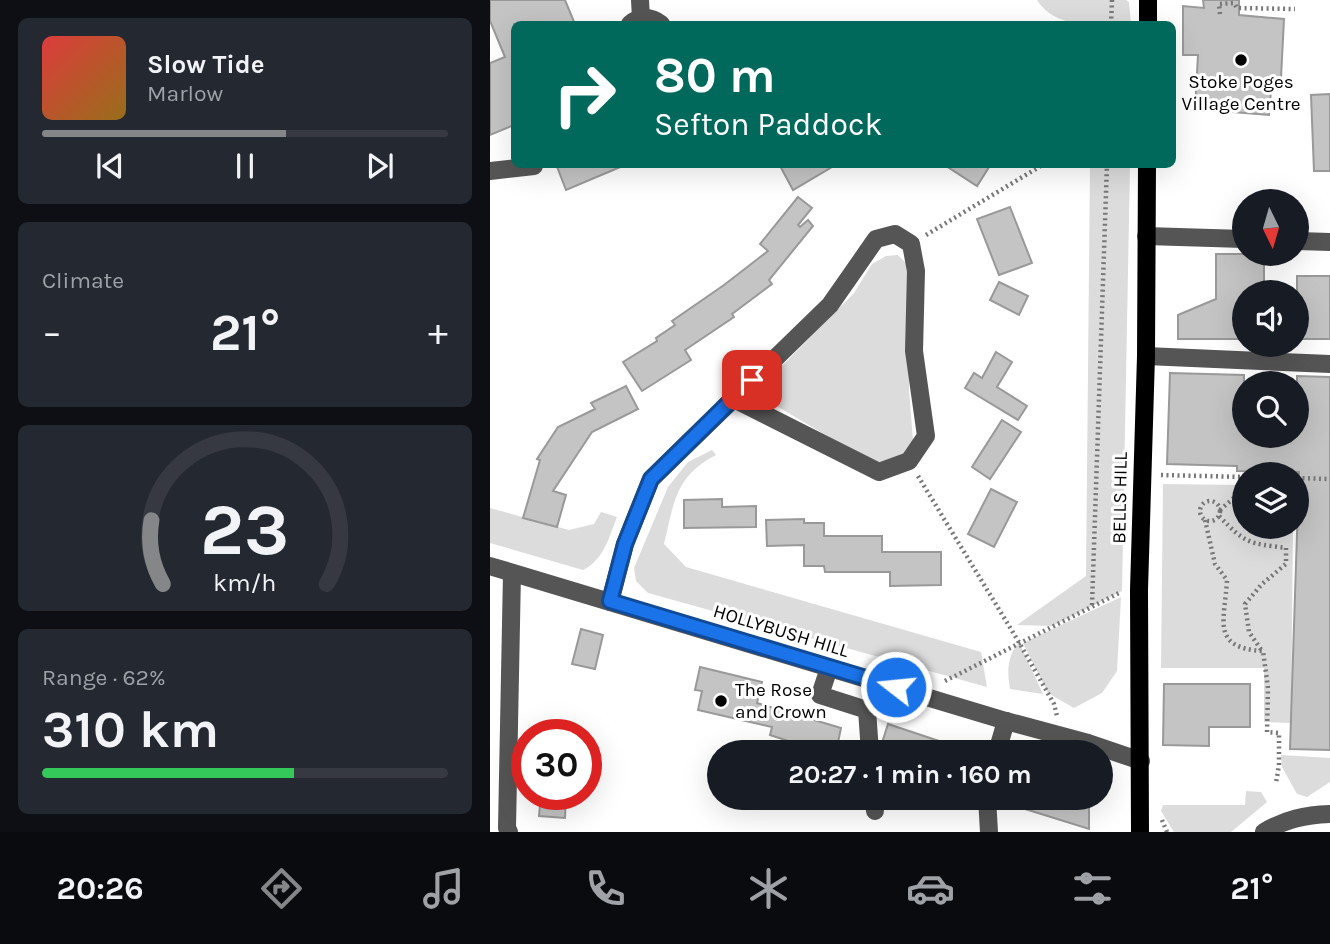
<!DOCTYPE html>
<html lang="en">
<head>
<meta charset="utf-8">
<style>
  :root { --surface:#171b24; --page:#242831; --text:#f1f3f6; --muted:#9ea1a6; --line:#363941; --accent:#858687 }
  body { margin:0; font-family:Karla,sans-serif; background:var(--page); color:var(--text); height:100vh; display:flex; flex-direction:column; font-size:26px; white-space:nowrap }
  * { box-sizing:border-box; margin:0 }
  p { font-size:23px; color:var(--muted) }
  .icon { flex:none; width:38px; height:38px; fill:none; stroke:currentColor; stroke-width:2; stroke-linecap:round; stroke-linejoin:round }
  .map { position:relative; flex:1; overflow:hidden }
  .sheet { display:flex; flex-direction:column; gap:18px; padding:18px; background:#0d0f14; width:490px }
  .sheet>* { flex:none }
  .top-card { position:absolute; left:21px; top:21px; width:665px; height:147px; border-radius:10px; box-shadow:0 7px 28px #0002; background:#00695c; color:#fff; overflow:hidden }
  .needle { width:46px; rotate:175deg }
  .fabs { position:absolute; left:742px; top:189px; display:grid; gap:14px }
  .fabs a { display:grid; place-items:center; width:77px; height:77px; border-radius:50%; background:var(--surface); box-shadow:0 7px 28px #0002; font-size:35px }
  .speed { position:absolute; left:21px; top:719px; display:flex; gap:14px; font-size:35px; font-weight:700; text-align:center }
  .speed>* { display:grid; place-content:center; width:91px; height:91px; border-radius:50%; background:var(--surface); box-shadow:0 7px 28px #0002; line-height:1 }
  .speed .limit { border:10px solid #d22; background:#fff; color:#111 }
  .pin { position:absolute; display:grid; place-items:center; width:60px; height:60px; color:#fff; margin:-30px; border-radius:14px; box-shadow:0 4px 10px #0006 }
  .me { position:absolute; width:77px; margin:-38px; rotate:286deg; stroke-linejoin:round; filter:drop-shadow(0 0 5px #0008) }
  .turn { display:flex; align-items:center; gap:24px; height:147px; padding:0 28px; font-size:32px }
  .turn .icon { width:91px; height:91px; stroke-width:2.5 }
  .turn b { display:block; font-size:49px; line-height:60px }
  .big { font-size:52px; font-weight:700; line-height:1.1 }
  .sheet .widget { flex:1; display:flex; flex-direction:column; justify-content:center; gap:10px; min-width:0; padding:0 24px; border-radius:10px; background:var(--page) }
  .sheet .dial { align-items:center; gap:0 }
  .dial svg { height:182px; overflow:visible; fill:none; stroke:var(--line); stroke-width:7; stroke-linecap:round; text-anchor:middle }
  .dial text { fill:var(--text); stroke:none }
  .song { display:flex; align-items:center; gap:21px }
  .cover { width:84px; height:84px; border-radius:10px; background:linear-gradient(135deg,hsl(0 70% 55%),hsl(40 70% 35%)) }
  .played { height:7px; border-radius:4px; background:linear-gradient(90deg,var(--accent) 60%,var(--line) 60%) }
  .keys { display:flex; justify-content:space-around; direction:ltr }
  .heat { display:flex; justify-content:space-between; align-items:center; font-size:38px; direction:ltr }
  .charge { height:10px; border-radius:5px; background:linear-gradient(90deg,#34c759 62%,var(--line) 0) }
  .trip { position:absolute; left:217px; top:740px; width:406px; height:70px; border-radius:35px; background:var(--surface); box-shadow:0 7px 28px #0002; font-weight:700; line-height:70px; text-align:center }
  .tab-bar { display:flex; height:112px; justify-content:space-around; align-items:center; background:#090b0e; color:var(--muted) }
  .tab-bar .icon { width:49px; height:49px }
  .tab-bar .current { color:var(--accent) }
  .tab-bar b { font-size:32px; color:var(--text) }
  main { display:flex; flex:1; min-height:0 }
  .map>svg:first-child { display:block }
</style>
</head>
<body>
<main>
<section class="sheet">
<div class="widget">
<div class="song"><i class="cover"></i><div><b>Slow Tide</b><p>Marlow</p></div></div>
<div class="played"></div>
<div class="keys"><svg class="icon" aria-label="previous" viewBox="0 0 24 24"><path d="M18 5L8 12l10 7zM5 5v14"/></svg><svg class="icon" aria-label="pause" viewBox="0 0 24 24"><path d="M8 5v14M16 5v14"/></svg><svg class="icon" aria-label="next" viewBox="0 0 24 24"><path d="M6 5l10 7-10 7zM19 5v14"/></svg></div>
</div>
<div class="widget"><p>Climate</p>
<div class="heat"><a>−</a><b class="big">21°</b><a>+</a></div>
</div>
<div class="widget dial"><svg viewBox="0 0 100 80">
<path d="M14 69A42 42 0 1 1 86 69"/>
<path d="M14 69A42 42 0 0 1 9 41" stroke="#858687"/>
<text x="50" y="56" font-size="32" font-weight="700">23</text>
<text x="50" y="72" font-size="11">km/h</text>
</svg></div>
<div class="widget"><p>Range · 62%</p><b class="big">310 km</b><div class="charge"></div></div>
</section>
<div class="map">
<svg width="840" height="832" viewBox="0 0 840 832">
  <rect width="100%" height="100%" fill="#fff"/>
  <g fill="#dcdcdc">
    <path d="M 547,0 L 636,0 L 639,2 L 641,24 C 610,25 567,31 547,0 Z"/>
    <polygon points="600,165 640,165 632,591 562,626 527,625 596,576"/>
    <polygon points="408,255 419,266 419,390 423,440 418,456 384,464 280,402 290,368 364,293 382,264 396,256"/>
    <path d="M 222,450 L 226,455 C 185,476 184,503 174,544 L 196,567 L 491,652 L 497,687 L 158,593 L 146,581 L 144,568 L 178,487 L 198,462 Z"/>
    <polygon points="673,484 754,485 754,527 803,527 801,723 774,722 774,668 671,668"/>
    <path d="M 0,508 L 79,530 L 104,524 L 111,512 L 127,517 C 119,537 114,560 93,570 L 0,543 Z"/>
    <polygon points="631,597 627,671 612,693 584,708 558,693 533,643"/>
    <path d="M 529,642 L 553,694 L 520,689 C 517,671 517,657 529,642 Z"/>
    <polygon points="791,755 840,758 840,782 817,797 807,794 792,767"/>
    <polygon points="756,791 771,792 777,802 741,832 684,832 671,811 673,805 755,805"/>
  </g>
  <g fill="#c4c4c4" stroke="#999" stroke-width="2">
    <polygon points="0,0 75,0 85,24 24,24 24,125 0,135 0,63 15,57 0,21"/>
    <polygon points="713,0 749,0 749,15 794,19 791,78 782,78 779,115 705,109 708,55 693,55 693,6 714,8"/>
    <polygon points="840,94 840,171 824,171 821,95"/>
    <polygon points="66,164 135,164 135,165 76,190"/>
    <polygon points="289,164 347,164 303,190"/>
    <polygon points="453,164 501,164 487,186"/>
    <polygon points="308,197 322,208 308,225 310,227 318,220 323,226 279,280 282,284 242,314 244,317 195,350 201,360 152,391 133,362 167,341 166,338 185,325 182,321 234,285 278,251 270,244"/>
    <polygon points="520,207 542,263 509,275 487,219"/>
    <polygon points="726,254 774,254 774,292 754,292 754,339 688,339 688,315 726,299"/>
    <rect x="807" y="276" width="33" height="63"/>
    <polygon points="509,282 538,296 529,315 500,300"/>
    <polygon points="506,352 522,362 507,387 537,406 528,420 475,388 484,373 492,378"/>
    <polygon points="680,373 754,375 754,436 807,436 807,376 840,377 840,750 800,749 809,472 747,471 747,466 677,464"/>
    <polygon points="136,386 148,409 102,432 63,491 76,495 67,527 33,518 50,460 47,459 68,427 105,409 101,403"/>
    <polygon points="512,420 531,432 500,479 482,467"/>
    <polygon points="501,489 527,502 504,547 478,534"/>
    <polygon points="232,499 232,507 266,506 266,527 194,528 194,500"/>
    <polygon points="314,519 314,523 334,523 334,536 392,536 392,552 451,552 451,585 400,586 400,572 335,572 334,566 314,566 314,545 277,546 276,520"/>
    <polygon points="91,629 113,635 105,669 82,664"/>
    <polygon points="210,667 272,682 267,703 351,728 346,752 332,752 280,735 282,727 208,710 212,691 205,690"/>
    <polygon points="674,684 760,684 760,727 719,727 719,746 673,745"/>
    <polygon points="398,724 473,749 472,752 391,752 391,746"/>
    <polygon points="51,794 76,794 75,818 49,816"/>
    <polygon points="514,798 599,798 599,829 513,802"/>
  </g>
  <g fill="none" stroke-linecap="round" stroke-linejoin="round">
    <g stroke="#777" stroke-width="4.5" stroke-dasharray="2 3.5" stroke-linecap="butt">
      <polyline points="730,14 729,4 744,3 747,8 805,9"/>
      <polyline points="621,24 622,0"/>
      <polyline points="436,235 554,164"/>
      <polyline points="671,475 754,477"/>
      <polyline points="428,476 530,644 564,704 567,716"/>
      <polyline points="807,478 840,479"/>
      <circle cx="720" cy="511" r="10"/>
      <polyline points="730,510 754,489"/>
      <path d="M 729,516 C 756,544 758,543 796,548 L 796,564 L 772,584 L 755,604 L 759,632 L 772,651"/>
      <path d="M 715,520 L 725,564 L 737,580 C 735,620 720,648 773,651 L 778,688 L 777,732 L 789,733 L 789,765 L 786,783"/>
      <polyline points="602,605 617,164"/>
      <polyline points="455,681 631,592"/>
      <polyline points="672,820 677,832"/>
    </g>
    <g stroke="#555" stroke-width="18">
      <polyline points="150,0 151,18"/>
      <path d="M 140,24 C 149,16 161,16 171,24"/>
      <polyline points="0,171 44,166"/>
      <polyline points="656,236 754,239"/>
      <polyline points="807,241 840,242"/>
      <polyline points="656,356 840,364"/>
      <polyline points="0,566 516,721 598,743 651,761"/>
      <polyline points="120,602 135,544 161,479 340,305 386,239 405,234 421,244 426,271 424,351 436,436 419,461 389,472 242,398"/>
      <polyline points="339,668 330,695 377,710 380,752"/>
      <polyline points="507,752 516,721"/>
      <polyline points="384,798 385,811"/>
      <polyline points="497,798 499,832"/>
      <polyline points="19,832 17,828 22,573"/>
      <path d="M 774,832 C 796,819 815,815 840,814"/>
    </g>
    <g stroke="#000" stroke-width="18">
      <polyline points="658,24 658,0"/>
      <polyline points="650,832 649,590 656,356 657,164"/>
    </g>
  </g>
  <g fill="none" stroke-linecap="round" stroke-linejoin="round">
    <defs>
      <polyline id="route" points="262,380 161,479 135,544 120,601 406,687"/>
    </defs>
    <use href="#route" stroke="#114b97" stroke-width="18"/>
    <use href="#route" stroke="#1a73e8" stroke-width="12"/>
  </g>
  <g fill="#000" stroke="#fff" stroke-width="2.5">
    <circle cx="751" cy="60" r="7"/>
    <circle cx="231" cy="701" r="7"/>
  </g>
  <g text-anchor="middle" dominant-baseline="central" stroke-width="6" stroke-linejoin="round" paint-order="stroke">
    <g font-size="19" fill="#000" stroke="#fff">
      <text x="751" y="82">Stoke Poges<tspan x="751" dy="22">Village Centre</tspan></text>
      <text x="245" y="690" text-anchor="start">The Rose<tspan x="245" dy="22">and Crown</tspan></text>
    </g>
    <g font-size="19" fill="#000" stroke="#fff">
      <text transform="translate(630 498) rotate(-89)">BELLS HILL</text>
      <text transform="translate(291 631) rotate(17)">HOLLYBUSH HILL</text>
    </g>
  </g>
</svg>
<div class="fabs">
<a><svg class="needle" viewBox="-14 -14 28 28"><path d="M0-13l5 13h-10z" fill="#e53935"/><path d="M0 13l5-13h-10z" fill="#9ea1a6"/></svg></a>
<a><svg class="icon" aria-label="sound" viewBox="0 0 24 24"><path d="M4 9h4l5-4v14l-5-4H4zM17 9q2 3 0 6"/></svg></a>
<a><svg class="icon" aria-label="search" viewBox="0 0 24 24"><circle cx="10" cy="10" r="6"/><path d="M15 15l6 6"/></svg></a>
<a><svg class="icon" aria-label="layers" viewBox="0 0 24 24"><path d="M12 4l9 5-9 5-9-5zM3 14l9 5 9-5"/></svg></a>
</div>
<div class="speed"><div class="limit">30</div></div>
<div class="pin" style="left:262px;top:380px;background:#d93025"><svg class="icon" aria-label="arrive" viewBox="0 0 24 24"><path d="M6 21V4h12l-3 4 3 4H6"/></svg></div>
<svg class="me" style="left:406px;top:687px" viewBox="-20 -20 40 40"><circle r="17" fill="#1a73e8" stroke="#fff" stroke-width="3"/><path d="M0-11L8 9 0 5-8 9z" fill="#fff"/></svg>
<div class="trip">20:27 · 1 min · 160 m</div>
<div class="top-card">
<div class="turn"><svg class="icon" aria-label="right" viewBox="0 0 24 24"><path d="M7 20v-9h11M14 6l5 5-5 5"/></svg><div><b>80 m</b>Sefton Paddock</div></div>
</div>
</div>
</main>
<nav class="tab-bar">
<b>20:26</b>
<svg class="icon current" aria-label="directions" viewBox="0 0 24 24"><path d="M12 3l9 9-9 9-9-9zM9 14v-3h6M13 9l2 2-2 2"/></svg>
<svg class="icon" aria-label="music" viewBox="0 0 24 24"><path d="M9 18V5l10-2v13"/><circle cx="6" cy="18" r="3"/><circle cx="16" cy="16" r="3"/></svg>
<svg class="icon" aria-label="phone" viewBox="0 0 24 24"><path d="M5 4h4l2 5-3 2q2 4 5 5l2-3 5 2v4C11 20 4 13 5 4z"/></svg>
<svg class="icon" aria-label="climate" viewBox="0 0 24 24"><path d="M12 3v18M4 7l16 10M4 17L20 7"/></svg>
<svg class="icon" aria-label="car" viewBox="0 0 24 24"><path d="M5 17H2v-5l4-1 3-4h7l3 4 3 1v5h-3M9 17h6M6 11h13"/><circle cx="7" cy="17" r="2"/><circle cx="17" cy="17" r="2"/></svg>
<svg class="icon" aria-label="filters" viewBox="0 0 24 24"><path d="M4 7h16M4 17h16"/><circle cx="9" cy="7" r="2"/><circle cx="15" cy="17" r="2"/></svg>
<b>21°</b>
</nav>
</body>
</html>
